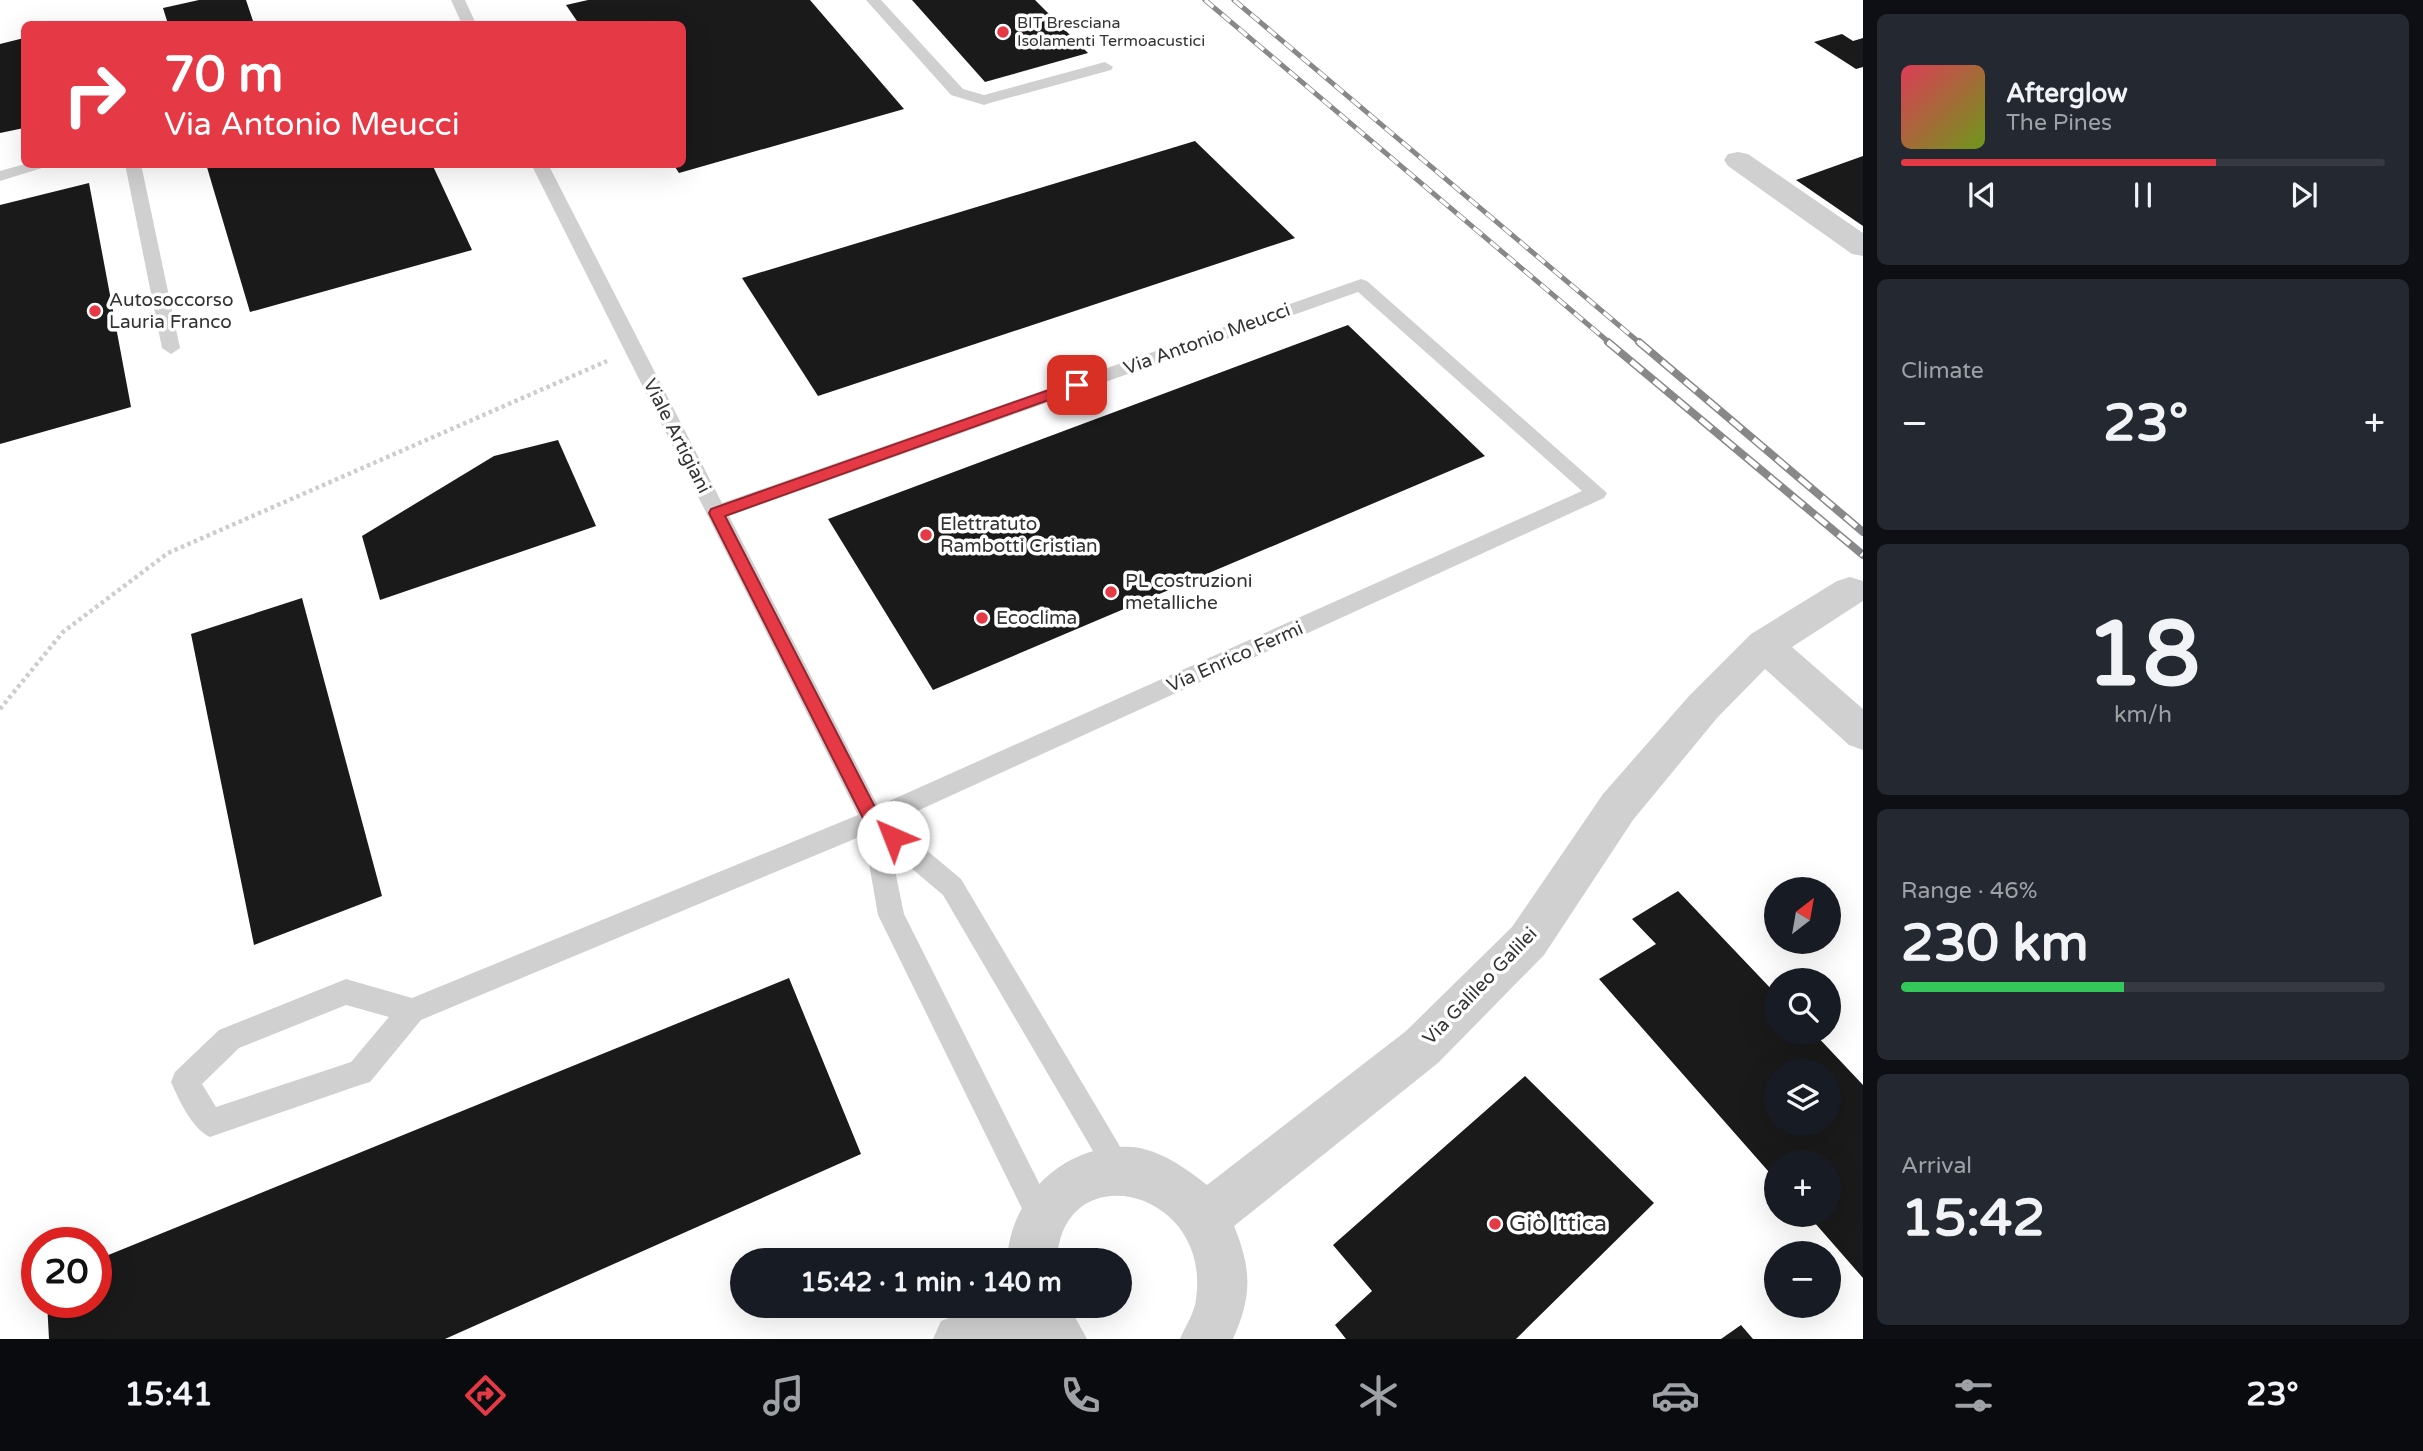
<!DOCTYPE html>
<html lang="en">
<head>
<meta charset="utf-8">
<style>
  :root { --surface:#171b24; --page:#242831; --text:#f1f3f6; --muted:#9ea1a6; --line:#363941; --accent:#e63946 }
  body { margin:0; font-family:"Varela Round",sans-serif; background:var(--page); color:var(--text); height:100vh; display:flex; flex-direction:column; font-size:26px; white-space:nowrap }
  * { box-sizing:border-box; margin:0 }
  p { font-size:23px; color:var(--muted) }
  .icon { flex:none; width:38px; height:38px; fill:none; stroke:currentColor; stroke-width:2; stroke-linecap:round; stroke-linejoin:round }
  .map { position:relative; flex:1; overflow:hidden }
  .details { display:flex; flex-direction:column; gap:14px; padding:14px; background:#0d0f14; width:560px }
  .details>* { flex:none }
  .guide { position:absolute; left:21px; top:21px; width:665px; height:147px; border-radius:10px; box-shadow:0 7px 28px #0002; background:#e63946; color:#fff; overflow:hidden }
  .needle { width:46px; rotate:31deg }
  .buttons { position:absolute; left:1764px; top:877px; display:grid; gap:14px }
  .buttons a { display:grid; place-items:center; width:77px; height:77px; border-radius:50%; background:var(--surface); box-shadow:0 7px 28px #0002; font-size:35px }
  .speed { position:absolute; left:21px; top:1227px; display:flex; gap:14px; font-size:35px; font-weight:700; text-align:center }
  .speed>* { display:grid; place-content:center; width:91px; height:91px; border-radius:50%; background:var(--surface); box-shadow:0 7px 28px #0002; line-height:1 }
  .speed .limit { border:10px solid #d22; background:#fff; color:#111 }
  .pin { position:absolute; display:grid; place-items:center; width:60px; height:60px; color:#fff; margin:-30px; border-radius:14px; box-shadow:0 4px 10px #0006 }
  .me { position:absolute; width:77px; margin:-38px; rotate:316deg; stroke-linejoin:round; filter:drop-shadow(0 0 5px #0008) }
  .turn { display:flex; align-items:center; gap:24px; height:147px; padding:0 28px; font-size:32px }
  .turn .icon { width:91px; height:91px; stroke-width:2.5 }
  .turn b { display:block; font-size:49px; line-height:60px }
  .big { font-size:52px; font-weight:700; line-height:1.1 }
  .details .card { flex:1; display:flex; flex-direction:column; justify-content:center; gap:10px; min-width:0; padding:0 24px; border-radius:10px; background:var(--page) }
  .details .dial { align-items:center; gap:0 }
  .dial b { font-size:91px; line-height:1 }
  .song { display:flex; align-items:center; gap:21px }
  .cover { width:84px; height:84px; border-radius:10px; background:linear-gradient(135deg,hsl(350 70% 55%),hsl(80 70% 35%)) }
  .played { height:7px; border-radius:4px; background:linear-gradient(90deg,var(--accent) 65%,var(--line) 65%) }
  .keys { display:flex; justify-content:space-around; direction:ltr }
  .heat { display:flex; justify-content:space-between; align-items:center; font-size:38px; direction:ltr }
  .charge { height:10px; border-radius:5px; background:linear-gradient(90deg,#34c759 46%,var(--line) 0) }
  .trip { position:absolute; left:730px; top:1248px; width:402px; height:70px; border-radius:35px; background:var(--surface); box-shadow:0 7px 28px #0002; font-weight:700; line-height:70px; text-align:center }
  .tab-bar { display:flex; height:112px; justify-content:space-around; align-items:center; background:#090b0e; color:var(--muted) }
  .tab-bar .icon { width:49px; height:49px }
  .tab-bar .selected { color:var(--accent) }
  .tab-bar b { font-size:32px; color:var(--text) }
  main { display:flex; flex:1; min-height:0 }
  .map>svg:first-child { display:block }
</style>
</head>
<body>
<main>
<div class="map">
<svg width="1863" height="1339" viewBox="0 0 1863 1339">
  <rect width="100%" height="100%" fill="#fff"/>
  <g fill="#1a1a1a" fill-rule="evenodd">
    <polygon points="199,0 246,0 254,24 168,24 163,8"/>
    <polygon points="588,0 810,0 904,109 679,173 673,164 682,164 682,24 579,24 566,5"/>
    <polygon points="912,0 1035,0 1088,53 985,82"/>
    <polygon points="1842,34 1853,41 1863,38 1863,67 1856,69 1814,42"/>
    <polygon points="24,38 24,128 0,133 0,44"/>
    <polygon points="1195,141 1295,238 818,396 742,278"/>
    <polygon points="1863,156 1863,226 1796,180"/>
    <polygon points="206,164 432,164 472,250 250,312"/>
    <polygon points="89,183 131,407 0,444 0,205"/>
    <polygon points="1348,325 1485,456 933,690 828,519"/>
    <polygon points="558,440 596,526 380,600 362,536 494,456"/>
    <polygon points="302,598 382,896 254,945 191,634"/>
    <path d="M 1678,891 L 1776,994 L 1776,1032 L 1813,1032 L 1863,1085 L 1863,1278 L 1807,1214 L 1829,1214 L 1829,1162 L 1776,1162 L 1776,1180 L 1599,979 L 1656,944 L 1632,919 ZM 1776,1071 L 1829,1071 L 1829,1124 L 1776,1124 Z"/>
    <polygon points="789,978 861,1154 445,1339 49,1339 47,1302 96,1302 96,1260"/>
    <polygon points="1525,1076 1654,1203 1516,1339 1346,1339 1335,1325 1372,1291 1333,1245"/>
    <polygon points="1741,1325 1753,1339 1721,1339"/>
  </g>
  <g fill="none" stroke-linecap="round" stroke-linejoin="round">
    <polyline stroke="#cdcdcd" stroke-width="4.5" stroke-dasharray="3.5 3.5" stroke-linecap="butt" points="0,709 63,632 168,553 607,361"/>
    <g fill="#d0d0d0" fill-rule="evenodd">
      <polygon points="451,0 465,0 476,24 462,24"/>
      <polygon points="866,0 881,0 963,89 984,95 1105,62 1113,67 1111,70 990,103 984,105 951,95"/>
      <polygon points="25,164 55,164 0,181 0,171"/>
      <polygon points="125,164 141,164 180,348 171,354 162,348"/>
      <path d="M 531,164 L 548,164 L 722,503 L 1361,279 L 1367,281 L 1607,493 L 1604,498 L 893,822 L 961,879 L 1134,1170 L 1130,1180 L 1120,1184 L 1110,1180 L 943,895 L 891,851 L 904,914 L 1052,1209 L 1057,1219 L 1052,1229 L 1042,1234 L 1032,1229 L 878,915 L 864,835 L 421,1020 L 370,1082 L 360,1085 L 210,1137 C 192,1129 179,1100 171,1082 L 175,1072 L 219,1030 L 346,979 L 412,998 L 858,815 ZM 1358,292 L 1582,491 L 878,806 L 729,516 ZM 346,1005 L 389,1017 L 351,1062 L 216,1107 L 202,1084 L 239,1048 Z"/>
    </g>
    <g fill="#d0d0d0" fill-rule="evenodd">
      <polygon points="1738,152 1748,154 1863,233 1863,256 1852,254 1728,166 1724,160 1728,154"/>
      <path d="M 1850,577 L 1863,581 L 1863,601 L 1792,647 L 1863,709 L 1863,750 L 1849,745 L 1765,669 L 1717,718 L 1633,820 L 1544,955 L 1438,1063 L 1234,1226 C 1252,1270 1252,1296 1233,1339 L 1180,1339 C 1185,1327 1195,1312 1196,1299 C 1212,1188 1062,1154 1057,1260 L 1007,1260 C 1011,1195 1065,1143 1132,1147 C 1159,1149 1187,1169 1207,1185 L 1406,1031 L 1512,927 L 1603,794 L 1689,696 L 1751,634 L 1837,581 Z"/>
      <polygon points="980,1306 1069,1306 1087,1339 933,1339 941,1321"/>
    </g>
    <defs>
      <g id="rail-far1">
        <polyline points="1205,0 1611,344"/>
        <polyline points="1234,0 1641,344"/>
      </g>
      <g id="rail">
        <polyline points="1608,342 1863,555"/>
        <polyline points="1639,342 1863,532"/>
      </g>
    </defs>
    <use href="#rail-far1" stroke="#888" stroke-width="5"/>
    <use href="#rail" stroke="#888" stroke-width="8"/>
    <use href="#rail-far1" stroke="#fff" stroke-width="3.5" stroke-dasharray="11" stroke-linecap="butt"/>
    <use href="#rail" stroke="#fff" stroke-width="5" stroke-dasharray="15" stroke-linecap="butt"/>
  </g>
  <polygon fill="#e63946" stroke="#96252e" stroke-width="2" points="1077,380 1082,382 1082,388 725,516 879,815 902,837 899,842 887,842 867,826 709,513 711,509"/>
  <g fill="#e63946" stroke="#fff" stroke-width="2.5">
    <circle cx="1003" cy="32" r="7"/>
    <circle cx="95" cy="311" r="7"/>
    <circle cx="926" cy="535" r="7"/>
    <circle cx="1111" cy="592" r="7"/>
    <circle cx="982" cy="618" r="7"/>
    <circle cx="1495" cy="1224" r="7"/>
  </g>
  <g text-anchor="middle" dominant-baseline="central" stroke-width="7" stroke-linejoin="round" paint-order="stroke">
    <g font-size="16" fill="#333" stroke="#fff" text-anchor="start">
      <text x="1017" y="23">BIT Bresciana<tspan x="1017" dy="18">Isolamenti Termoacustici</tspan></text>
    </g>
    <g font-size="19" fill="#333" stroke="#fff" text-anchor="start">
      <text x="109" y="300">Autosoccorso<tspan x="109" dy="22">Lauria Franco</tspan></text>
      <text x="940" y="524">Elettratuto<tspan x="940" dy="22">Rambotti Cristian</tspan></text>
      <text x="1125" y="581">PL costruzioni<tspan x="1125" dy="22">metalliche</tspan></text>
      <text x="996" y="618">Ecoclima</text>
    </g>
    <g font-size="19" fill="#333" stroke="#fff">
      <text transform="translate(1207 339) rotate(-20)">Via Antonio Meucci</text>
      <text transform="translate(677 436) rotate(63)">Viale Artigiani</text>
      <text transform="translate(1235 657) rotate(-24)">Via Enrico Fermi</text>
      <text transform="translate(1480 986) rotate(-46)">Via Galileo Galilei</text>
    </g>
    <g font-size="23" fill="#333" stroke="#fff" text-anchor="start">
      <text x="1509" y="1224">Giò Ittica</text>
    </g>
  </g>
</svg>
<div class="buttons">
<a><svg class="needle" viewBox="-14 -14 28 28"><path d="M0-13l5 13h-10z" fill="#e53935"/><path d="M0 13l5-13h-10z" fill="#9ea1a6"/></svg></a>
<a><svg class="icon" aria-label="search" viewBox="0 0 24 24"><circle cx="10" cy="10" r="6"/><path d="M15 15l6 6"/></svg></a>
<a><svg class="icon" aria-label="layers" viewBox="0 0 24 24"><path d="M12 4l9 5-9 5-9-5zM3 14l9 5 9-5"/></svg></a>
<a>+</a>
<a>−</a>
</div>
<div class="speed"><div class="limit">20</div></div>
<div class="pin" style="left:1077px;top:385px;background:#d93025"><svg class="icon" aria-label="arrive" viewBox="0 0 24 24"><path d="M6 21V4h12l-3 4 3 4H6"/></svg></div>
<svg class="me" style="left:893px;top:837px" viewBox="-20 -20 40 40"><circle r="19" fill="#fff"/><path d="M0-13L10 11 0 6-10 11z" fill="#e63946"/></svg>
<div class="trip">15:42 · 1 min · 140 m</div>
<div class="guide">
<div class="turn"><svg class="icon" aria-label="right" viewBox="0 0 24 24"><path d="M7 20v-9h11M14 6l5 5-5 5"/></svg><div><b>70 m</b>Via Antonio Meucci</div></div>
</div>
</div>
<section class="details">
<div class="card">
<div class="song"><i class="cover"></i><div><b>Afterglow</b><p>The Pines</p></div></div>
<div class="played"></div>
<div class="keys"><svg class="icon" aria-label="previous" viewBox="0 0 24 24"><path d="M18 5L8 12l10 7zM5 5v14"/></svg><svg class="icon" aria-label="pause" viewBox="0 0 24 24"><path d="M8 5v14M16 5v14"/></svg><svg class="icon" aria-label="next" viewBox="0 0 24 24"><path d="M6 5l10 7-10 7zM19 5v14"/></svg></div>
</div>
<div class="card"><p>Climate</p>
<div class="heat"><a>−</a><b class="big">23°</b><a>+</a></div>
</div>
<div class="card dial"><b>18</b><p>km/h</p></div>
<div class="card"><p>Range · 46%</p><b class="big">230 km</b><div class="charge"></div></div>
<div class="card"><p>Arrival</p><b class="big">15:42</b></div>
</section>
</main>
<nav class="tab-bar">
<b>15:41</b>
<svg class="icon selected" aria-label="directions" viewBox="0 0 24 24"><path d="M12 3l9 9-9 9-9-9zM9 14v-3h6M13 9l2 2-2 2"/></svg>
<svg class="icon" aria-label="music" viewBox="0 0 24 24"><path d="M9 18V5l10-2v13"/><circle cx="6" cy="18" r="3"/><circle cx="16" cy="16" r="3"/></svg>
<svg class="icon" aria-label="phone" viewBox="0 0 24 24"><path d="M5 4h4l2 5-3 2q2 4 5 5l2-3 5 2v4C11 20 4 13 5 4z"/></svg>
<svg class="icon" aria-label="climate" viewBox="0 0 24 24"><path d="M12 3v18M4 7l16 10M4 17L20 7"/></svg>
<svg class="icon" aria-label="car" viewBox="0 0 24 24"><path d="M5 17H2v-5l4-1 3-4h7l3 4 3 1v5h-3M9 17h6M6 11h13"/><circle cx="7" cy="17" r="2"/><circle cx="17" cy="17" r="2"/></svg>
<svg class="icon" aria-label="filters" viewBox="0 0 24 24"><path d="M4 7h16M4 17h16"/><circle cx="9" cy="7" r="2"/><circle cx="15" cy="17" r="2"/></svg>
<b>23°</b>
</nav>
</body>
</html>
